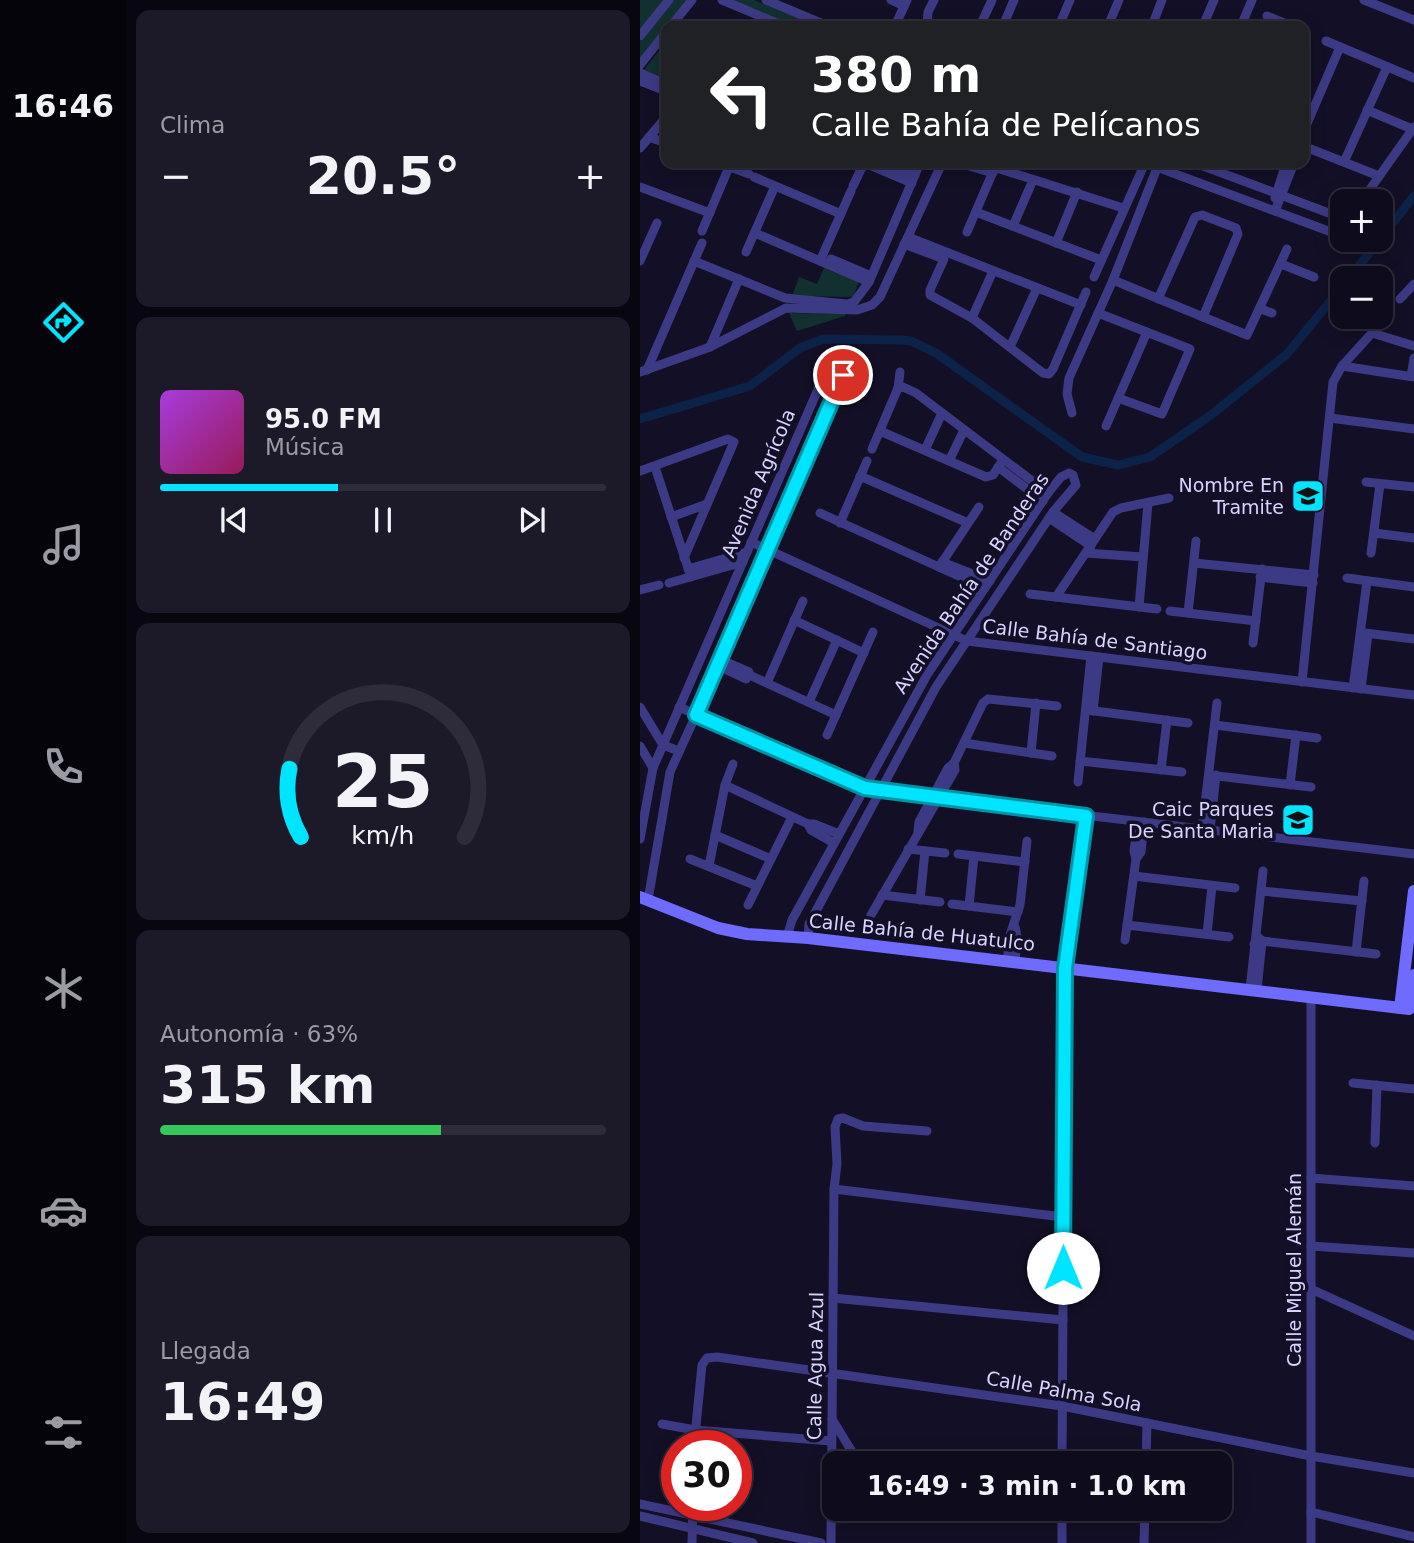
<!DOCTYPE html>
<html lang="es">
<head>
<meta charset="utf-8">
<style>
  :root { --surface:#0e0b1c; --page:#1c1929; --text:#f1f3f6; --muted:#9b9ba3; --line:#2e2b3b; --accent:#00e5ff }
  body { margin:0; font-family:"DejaVu Sans",sans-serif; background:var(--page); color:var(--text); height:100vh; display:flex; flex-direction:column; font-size:26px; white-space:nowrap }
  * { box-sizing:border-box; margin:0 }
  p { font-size:23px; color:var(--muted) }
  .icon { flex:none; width:38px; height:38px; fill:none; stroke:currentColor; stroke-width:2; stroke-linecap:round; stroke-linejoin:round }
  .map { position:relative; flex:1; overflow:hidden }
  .sheet { display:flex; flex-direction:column; gap:10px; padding:10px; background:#08060f; width:514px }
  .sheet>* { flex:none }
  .hud { position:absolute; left:21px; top:21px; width:648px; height:147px; border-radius:14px; box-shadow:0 4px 18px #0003,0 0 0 2px var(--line); background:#202124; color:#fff; overflow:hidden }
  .tools { position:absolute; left:690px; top:189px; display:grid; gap:14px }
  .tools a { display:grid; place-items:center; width:63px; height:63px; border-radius:14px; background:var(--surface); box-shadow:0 4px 18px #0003,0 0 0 2px var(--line); font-size:35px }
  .speed { position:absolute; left:21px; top:1430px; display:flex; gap:14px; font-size:35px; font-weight:700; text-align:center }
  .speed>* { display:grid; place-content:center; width:91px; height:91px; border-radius:50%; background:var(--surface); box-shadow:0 4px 18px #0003,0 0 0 2px var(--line); line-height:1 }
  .speed .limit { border:10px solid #d22; background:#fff; color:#111 }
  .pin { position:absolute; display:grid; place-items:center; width:60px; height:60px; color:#fff; margin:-30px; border:4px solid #fff; border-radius:50%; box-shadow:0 2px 7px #0007 }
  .me { position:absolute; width:77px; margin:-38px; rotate:0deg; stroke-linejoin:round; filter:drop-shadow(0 0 5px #0008) }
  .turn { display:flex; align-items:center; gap:24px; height:147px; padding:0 35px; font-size:32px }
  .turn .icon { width:91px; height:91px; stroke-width:2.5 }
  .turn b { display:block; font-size:49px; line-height:60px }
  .big { font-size:52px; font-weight:700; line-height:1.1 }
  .sheet .tile { flex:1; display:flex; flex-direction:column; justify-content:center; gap:10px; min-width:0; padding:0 24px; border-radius:14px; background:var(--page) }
  .sheet .dial { align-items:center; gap:0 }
  .dial svg { height:182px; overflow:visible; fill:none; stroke:var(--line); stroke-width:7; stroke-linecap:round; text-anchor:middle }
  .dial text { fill:var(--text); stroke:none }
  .song { display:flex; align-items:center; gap:21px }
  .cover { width:84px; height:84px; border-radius:10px; background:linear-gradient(135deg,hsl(280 70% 55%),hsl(330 70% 35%)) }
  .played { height:7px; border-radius:4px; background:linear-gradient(90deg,var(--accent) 40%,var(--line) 40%) }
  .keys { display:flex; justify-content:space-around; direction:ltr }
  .heat { display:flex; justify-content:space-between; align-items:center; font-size:38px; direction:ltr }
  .charge { height:10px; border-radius:5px; background:linear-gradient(90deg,#34c759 63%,var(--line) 0) }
  .trip { position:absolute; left:182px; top:1451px; width:410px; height:70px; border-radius:14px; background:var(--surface); box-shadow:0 4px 18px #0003,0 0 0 2px var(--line); font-weight:700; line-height:70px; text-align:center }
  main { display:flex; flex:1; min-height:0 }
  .menu { display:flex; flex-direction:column; width:126px; justify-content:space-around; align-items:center; background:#06040b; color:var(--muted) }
  .menu .icon { width:49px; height:49px }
  .menu .on { color:var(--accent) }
  .menu b { font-size:32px; color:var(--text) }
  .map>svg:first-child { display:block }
</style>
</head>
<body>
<main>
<nav class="menu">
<b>16:46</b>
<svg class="icon on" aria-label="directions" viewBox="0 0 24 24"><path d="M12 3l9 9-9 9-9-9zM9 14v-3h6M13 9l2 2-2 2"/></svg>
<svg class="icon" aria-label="music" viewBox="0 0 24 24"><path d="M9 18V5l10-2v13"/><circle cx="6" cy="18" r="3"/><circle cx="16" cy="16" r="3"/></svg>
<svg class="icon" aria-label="phone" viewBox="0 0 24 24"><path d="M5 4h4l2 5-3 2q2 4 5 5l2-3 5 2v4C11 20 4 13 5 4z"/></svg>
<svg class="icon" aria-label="climate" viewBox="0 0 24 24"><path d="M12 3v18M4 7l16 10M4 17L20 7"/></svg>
<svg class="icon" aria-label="car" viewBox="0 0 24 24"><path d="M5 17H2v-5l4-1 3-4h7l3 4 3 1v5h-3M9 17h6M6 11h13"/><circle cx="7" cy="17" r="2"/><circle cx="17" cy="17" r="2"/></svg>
<svg class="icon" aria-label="filters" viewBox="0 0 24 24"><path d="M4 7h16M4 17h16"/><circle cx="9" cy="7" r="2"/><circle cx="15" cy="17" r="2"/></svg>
</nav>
<section class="sheet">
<div class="tile"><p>Clima</p>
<div class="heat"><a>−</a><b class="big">20.5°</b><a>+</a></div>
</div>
<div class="tile">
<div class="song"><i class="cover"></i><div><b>95.0 FM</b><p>Música</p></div></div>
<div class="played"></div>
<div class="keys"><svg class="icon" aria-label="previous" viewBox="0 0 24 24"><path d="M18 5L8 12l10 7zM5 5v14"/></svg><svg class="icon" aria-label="pause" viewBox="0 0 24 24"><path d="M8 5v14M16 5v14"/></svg><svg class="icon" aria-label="next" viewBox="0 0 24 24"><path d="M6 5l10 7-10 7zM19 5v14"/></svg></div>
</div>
<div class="tile dial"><svg viewBox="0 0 100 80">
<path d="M14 69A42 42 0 1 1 86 69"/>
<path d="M14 69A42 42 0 0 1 9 39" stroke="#00e5ff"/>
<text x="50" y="56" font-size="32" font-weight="700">25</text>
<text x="50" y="72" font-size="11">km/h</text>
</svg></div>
<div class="tile"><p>Autonomía · 63%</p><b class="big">315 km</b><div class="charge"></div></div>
<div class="tile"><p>Llegada</p><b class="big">16:49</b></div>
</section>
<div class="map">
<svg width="774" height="1543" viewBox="0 0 774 1543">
  <rect width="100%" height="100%" fill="#130f26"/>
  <g fill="#12302f">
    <polygon points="0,0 24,0 0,30"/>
    <polygon points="33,0 48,0 0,60 0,42"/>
    <polygon points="91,0 114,0 177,26 154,26"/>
    <polygon points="22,47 26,50 26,78 4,70"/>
    <polygon points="184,268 219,282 213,297 152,296 159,277 177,284"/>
    <polygon points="149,313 205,314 205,316 157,331"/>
  </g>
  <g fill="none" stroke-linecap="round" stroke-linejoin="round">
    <g stroke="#0c2248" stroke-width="9">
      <polyline points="740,239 774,196"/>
      <polyline points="709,278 740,240"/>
      <polyline points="0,419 110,386 160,348 183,339 261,340 271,341 296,353 442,457 478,465 510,457 571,415 647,354 702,287"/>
    </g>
    <g stroke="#3d3a85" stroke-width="9">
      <polyline points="82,0 144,26"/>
      <polyline points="126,0 188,26"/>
      <polyline points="251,0 264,6"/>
      <polyline points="724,0 774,20"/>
      <polyline points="627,16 651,26"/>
      <polyline points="31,26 52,0"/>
      <polyline points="255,26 267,0"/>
      <polyline points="287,26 288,12 294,0"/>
      <polyline points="340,26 352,0"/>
      <polyline points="363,26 374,0"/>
      <polyline points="419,26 430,0"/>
      <polyline points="468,26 479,0"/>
      <polyline points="512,26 522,0"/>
      <polyline points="563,26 574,0"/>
      <polyline points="601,26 612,0"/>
      <polyline points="663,32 666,33"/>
      <polyline points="0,36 29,0"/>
      <polyline points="686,41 774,78"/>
      <polyline points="0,65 26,32"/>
      <polyline points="0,73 26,84"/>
      <polyline points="0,81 23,90 26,89"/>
      <polyline points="727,110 772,129"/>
      <polyline points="663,133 700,47"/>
      <polyline points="9,137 26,143"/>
      <polyline points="663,146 739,176"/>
      <polyline points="0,148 22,122"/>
      <polyline points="704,162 747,67"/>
      <polyline points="79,163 109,174"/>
      <polyline points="209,163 222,168"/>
      <polyline points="225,163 272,183"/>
      <polyline points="245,163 275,175"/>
      <polyline points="319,163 353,173"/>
      <polyline points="341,163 483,208"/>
      <polyline points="506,163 702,236"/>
      <polyline points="555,163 702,218"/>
      <polyline points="114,177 201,214"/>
      <polyline points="213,186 224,163"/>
      <polyline points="0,187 70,213"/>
      <polyline points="728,192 774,127"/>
      <polyline points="635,198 646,163"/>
      <polyline points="635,211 654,163"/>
      <polyline points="336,212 461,260"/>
      <polyline points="373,226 393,180"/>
      <polyline points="62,231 89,167"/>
      <polyline points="327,232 355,167"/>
      <polyline points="115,233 229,282"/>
      <polyline points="268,237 441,305"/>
      <polyline points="416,243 437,192"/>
      <polyline points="264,244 304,259 290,290 290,295 332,318 403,373 409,374 413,369 446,292"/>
      <polyline points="106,252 135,186"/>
      <polyline points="191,259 231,276"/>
      <polyline points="0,261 17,223"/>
      <polyline points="54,261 145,298 207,304 214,302 229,282 280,163"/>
      <polyline points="180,261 211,191"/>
      <polyline points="641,264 674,277"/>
      <polyline points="454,277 505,163"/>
      <polyline points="473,280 607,335 647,249"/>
      <polyline points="518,299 555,217 562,215 596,228 598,234 563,317"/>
      <polyline points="760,299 774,284"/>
      <polyline points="621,309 632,313"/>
      <polyline points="458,313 550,349 522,414 478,398"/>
      <polyline points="332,318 353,271"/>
      <polyline points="732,333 774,346"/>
      <polyline points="70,347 99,279"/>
      <polyline points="370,347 397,288"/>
      <polyline points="702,366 774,377"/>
      <polyline points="7,370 62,243"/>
      <polyline points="0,372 70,347 146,308 217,310 232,305 240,297 302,163"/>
      <polyline points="771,376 774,358"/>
      <polyline points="258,388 260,372"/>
      <polyline points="432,413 427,394 429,378 473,280 519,163"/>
      <polyline points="690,418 774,429"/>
      <polyline points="466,426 507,332"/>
      <polyline points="240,431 346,477 353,475 363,460"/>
      <polyline points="232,449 258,388 263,387 276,393 408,493"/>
      <polyline points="285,450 302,413"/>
      <polyline points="309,461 324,430"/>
      <polyline points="15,467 51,577"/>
      <polyline points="358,467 403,501"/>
      <polyline points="0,471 88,439 94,442 44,558"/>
      <polyline points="220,476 328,523"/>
      <polyline points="726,482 774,487"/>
      <polyline points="413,512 455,539"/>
      <polyline points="180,513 345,588"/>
      <polyline points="31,517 67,504"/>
      <polyline points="409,518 451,546"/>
      <polyline points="200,523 227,461"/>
      <polyline points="734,533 774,538"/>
      <polyline points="111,542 327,641 774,695"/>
      <polyline points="446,553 503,557"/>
      <polyline points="731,553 740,484"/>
      <polyline points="302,562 350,581"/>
      <polyline points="554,563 674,575"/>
      <polyline points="299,567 339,507"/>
      <polyline points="48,569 107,552"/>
      <polyline points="620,577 673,583"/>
      <polyline points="707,578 774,587"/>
      <polyline points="29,583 103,562"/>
      <polyline points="0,590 19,585"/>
      <polyline points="390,594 517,609"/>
      <polyline points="416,597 473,512 481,508 529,498"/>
      <polyline points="499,607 508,503"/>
      <polyline points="530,611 616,621"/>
      <polyline points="548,613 556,541"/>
      <polyline points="154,620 224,653"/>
      <polyline points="725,633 774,639"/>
      <polyline points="613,643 622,569"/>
      <polyline points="81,660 109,672 105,673 196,715"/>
      <polyline points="78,666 106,679 106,676"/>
      <polyline points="662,682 693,382 702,366 741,323"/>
      <polyline points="127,683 163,601"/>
      <polyline points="713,688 727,581"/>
      <polyline points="721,689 728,634"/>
      <polyline points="169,702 197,640"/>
      <polyline points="0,707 23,745 39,751"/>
      <polyline points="39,707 225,788 241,791 774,854"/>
      <polyline points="447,710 548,723"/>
      <polyline points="453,711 459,657"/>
      <polyline points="575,725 677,738"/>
      <polyline points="187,735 233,632"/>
      <polyline points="324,743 412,756"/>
      <polyline points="0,746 13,768"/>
      <polyline points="391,753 396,703"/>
      <polyline points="440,761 542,772"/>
      <polyline points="521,770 527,720"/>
      <polyline points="569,775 671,787"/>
      <polyline points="438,782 451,656"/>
      <polyline points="85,785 168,824 174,824 199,834"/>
      <polyline points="650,785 656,735"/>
      <polyline points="168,824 171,830 194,843"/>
      <polyline points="562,829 577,703"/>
      <polyline points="570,830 576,775"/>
      <polyline points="278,831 279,822 308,768 314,763 343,703 348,699 417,706"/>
      <polyline points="75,835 131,859"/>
      <polyline points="0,839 13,768 186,371 195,370 203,375 81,660 30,772 8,900"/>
      <polyline points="268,849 305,853"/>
      <polyline points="318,854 385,862"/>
      <polyline points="50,859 117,886"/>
      <polyline points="496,859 501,852 504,822"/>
      <polyline points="69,866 85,785 93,764"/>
      <polyline points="494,876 595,888"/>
      <polyline points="621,891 722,901"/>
      <polyline points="242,895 300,902"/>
      <polyline points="280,900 285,851"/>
      <polyline points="312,904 378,912"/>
      <polyline points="108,905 152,817"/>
      <polyline points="329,906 334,856"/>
      <polyline points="231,915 315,770 314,763"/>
      <polyline points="487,925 589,937"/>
      <polyline points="375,927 377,936 375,962"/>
      <polyline points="567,934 572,886"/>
      <polyline points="147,937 152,920 287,675 408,493 421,477 429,473 433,475 436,485 413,512 296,687 169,924 168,938"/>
      <polyline points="485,940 496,859 494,851 498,822"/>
      <polyline points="614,944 622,941 736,954"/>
      <polyline points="716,952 724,881"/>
      <polyline points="367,961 370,935 380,905 387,841"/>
      <polyline points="610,989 623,871"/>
      <polyline points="617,990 622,941 619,938"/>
      <polyline points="713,1083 774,1089"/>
      <polyline points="735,1143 737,1085"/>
      <polyline points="671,1178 774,1186"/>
      <polyline points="194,1189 423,1217"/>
      <polyline points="671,1246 774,1253"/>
      <polyline points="671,1289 774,1336"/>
      <polyline points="193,1298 423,1320"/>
      <polyline points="192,1419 219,1463"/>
      <polyline points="22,1424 55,1430 191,1441"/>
      <polyline points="54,1446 62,1365 67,1358 77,1357 422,1406 671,1456 774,1473"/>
      <polyline points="422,1463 425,968 446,816"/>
      <polyline points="506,1463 507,1423"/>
      <polyline points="0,1504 181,1543"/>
      <polyline points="390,1508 422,1514"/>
      <polyline points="671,1512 774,1537"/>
      <polyline points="0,1516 113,1543"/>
      <polyline points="52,1543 53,1505"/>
      <polyline points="191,1543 194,1189 197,1164 195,1127 198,1119 203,1118 223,1126 287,1131"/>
      <polyline points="422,1543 422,1508"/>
      <polyline points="504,1543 505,1508"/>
      <polyline points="671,1543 671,997"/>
    </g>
    <g stroke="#6f6bff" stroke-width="12">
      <polyline points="0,897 78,928 107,934 168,938 769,1009 774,975"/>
      <polyline points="760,1008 774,891"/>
    </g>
  </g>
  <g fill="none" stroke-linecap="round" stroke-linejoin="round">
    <defs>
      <polyline id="route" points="203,375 56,715 225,788 446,816 425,968 423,1268"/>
    </defs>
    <use href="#route" stroke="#0095a6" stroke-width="18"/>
    <use href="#route" stroke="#00e5ff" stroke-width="12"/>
  </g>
  <defs>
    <symbol id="school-square" viewBox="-11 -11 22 22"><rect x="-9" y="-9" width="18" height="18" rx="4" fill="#00e5ff" stroke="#130f26"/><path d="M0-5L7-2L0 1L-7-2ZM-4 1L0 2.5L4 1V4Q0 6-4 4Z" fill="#111"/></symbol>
  </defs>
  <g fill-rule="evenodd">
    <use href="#school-square" x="649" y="477" width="38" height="38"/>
    <use href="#school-square" x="639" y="801" width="38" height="38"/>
  </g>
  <g text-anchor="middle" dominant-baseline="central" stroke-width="7" stroke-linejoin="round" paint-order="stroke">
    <g font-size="19" fill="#d9d4ff" stroke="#130f26">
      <text transform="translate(118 483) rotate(-67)">Avenida Agrícola</text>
      <text transform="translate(331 583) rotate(-56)">Avenida Bahía de Banderas</text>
      <text transform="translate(455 639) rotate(7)">Calle Bahía de Santiago</text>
      <text transform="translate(282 932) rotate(6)">Calle Bahía de Huatulco</text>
      <text transform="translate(654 1270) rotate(-90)">Calle Miguel Alemán</text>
      <text transform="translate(175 1366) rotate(-89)">Calle Agua Azul</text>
      <text transform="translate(424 1391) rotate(10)">Calle Palma Sola</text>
    </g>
    <g font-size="19" fill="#d9d4ff" stroke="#130f26" text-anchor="end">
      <text x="644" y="485">Nombre En<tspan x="644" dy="22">Tramite</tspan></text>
      <text x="634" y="809">Caic Parques<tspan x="634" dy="22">De Santa Maria</tspan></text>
    </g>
  </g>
</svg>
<div class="tools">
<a>+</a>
<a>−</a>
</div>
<div class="speed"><div class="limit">30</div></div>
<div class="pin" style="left:203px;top:375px;background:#d93025"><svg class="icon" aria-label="arrive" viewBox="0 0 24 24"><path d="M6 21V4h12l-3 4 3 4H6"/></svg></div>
<svg class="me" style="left:423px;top:1268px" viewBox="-20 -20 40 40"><circle r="19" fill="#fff"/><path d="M0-13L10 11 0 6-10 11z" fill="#00e5ff"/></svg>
<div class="trip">16:49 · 3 min · 1.0 km</div>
<div class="hud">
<div class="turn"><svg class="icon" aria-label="left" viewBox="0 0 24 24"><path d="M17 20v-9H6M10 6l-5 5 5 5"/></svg><div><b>380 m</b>Calle Bahía de Pelícanos</div></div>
</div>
</div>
</main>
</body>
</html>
